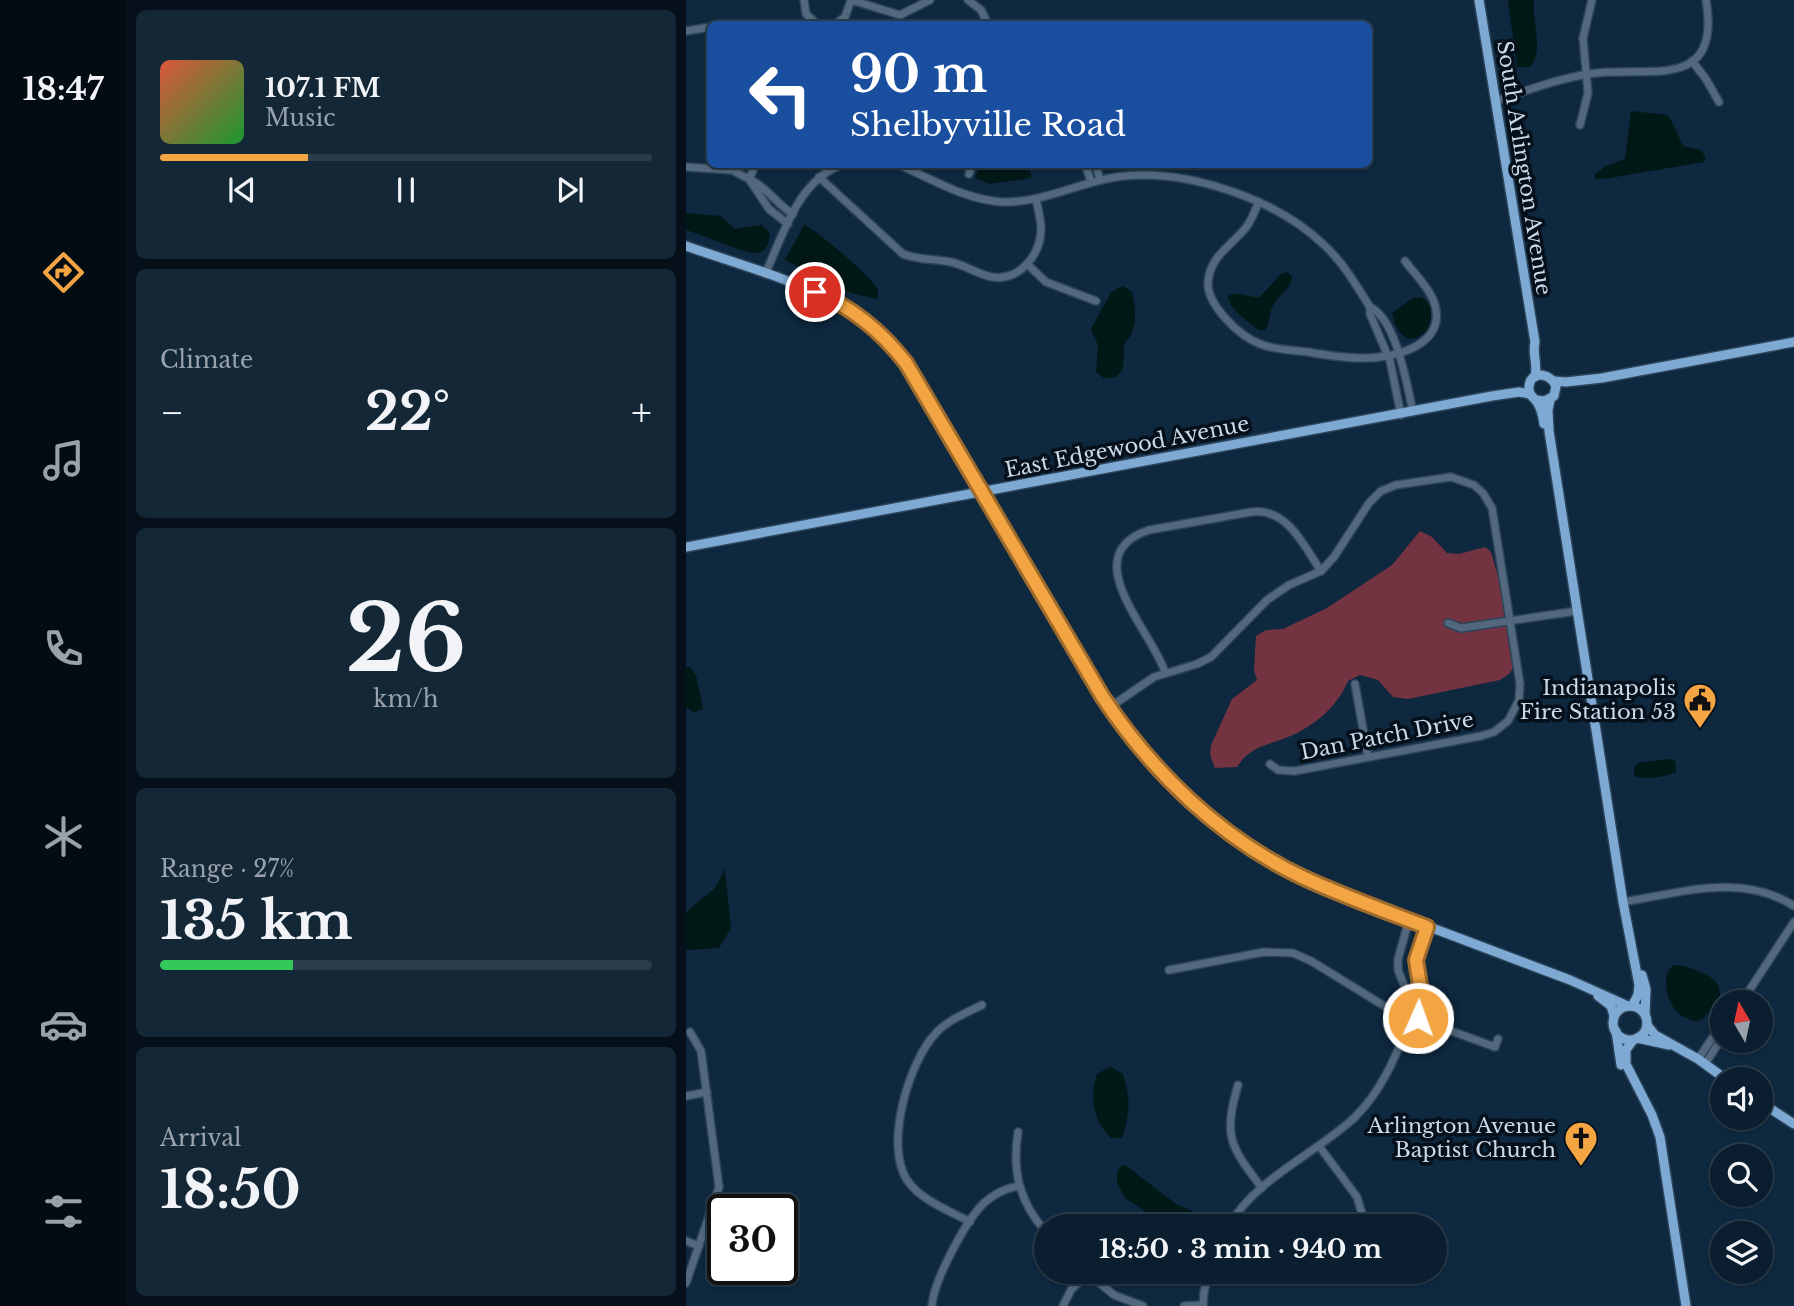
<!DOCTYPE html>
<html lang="en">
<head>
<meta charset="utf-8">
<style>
  :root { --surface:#0a1e2f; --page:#132737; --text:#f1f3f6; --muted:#99a2aa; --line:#2a3c4b; --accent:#f3a443 }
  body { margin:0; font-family:"Libre Baskerville",serif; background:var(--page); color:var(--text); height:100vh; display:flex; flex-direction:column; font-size:26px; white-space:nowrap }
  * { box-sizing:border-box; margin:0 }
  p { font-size:23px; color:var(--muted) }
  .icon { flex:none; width:38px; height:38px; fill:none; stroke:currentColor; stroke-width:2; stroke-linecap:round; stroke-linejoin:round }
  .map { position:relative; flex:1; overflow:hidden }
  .side { display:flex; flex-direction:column; gap:10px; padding:10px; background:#06101a; width:560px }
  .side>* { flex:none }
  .hud { position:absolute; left:21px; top:21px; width:665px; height:147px; border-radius:10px; box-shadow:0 2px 5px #0004,0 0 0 2px var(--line); background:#1a4fa0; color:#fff; overflow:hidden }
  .needle { width:46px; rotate:351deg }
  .buttons { position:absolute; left:1024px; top:990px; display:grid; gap:14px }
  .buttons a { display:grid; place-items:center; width:63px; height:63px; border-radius:50%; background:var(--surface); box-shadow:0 2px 5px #0004,0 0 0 2px var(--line); font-size:35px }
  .speed { position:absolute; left:21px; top:1194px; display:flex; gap:14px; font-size:35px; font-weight:700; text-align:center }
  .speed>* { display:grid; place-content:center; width:91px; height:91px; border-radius:50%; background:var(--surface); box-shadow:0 2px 5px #0004,0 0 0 2px var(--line); line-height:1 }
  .speed .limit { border:4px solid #111; border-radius:10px; background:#fff; color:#111 }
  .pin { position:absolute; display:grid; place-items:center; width:60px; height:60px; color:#fff; margin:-30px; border:4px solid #fff; border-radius:50%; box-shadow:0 2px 7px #0007 }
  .me { position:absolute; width:77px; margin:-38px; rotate:2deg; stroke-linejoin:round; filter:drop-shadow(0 0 5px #0008) }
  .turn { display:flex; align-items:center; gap:24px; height:147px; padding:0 28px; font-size:32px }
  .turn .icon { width:91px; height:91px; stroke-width:2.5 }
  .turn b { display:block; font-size:49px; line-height:60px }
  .big { font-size:52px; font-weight:700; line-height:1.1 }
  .side .widget { flex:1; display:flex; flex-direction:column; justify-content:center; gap:10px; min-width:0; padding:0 24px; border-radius:10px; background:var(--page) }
  .side .dial { align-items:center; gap:0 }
  .dial b { font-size:91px; line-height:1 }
  .song { display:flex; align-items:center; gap:21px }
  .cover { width:84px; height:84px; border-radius:10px; background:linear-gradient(135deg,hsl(10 70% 55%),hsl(130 70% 35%)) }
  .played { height:7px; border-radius:4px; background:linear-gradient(90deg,var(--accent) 30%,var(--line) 30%) }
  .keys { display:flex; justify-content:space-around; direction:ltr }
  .heat { display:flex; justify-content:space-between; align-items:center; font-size:38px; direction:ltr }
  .charge { height:10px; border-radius:5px; background:linear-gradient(90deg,#34c759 27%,var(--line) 0) }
  .trip { position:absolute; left:348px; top:1214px; width:413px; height:70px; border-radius:35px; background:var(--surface); box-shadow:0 2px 5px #0004,0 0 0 2px var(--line); font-weight:700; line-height:70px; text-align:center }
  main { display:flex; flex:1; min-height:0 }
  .menu { display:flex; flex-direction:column; width:126px; justify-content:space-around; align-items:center; background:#040c13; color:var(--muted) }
  .menu .icon { width:49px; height:49px }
  .menu .on { color:var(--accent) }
  .menu b { font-size:32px; color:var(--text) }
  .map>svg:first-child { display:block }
</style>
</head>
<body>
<main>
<nav class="menu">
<b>18:47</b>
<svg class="icon on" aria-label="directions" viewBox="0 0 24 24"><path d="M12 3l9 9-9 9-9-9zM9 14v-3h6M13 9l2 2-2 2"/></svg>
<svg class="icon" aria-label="music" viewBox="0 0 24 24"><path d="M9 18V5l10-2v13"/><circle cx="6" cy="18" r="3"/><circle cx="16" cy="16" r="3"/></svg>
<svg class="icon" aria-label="phone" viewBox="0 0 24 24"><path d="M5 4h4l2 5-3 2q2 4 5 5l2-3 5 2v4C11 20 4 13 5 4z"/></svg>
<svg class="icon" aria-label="climate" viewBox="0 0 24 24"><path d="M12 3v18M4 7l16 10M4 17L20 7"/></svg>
<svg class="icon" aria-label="car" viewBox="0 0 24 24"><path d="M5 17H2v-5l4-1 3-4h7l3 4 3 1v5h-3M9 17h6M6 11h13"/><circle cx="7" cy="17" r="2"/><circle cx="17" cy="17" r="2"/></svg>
<svg class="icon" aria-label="filters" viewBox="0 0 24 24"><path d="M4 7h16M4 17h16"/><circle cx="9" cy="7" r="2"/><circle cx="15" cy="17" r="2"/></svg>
</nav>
<section class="side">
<div class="widget">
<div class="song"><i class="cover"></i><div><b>107.1 FM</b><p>Music</p></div></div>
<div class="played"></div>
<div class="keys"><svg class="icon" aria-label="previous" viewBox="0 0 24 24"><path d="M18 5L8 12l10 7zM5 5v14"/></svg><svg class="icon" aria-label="pause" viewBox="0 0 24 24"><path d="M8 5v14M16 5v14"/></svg><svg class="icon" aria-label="next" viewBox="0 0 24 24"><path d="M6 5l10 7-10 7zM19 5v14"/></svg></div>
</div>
<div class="widget"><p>Climate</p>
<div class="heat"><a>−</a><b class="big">22°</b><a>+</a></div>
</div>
<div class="widget dial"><b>26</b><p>km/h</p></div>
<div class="widget"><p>Range · 27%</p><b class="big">135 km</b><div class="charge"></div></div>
<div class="widget"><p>Arrival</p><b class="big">18:50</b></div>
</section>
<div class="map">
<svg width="1108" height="1306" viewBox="0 0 1108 1306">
  <rect width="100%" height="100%" fill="#0d283f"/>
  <path fill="#733341" d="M 734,531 L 746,537 L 761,553 L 773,554 L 799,547 L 805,552 L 825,621 L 831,663 L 823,674 L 814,680 L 722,699 L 707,697 L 692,680 L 674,675 L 662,681 C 651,708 625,729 597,739 C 578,746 563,748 551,767 L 529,768 L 524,755 L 525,745 L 546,699 L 571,680 L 568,670 L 570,636 L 580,630 L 597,629 L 641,608 L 706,565 Z"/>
  <g fill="#001816">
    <path d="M 822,0 L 848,0 C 845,19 859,51 844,67 L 831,67 Z"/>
    <polygon points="945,111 981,115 985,120 997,146 1015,150 1020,158 1018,162 923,178 909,179 909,174 920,166 939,159"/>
    <polygon points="332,164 345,172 345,178 303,184 289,178 294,165"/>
    <path d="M 0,213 L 34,216 L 49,229 L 76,225 L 83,232 C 85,241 81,252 70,253 C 60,254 14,234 0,230 Z"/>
    <path d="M 118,225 C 131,230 184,276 191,288 C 193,294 192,294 191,299 L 165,293 L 99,260 Z"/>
    <path d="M 601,272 L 606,276 C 606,288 594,294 588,304 C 582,313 585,323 579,330 L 573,330 C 562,321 543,310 542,296 C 551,290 563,298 574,297 L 595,274 Z"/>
    <path d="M 437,286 L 446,292 C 449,304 451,320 446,332 C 444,338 439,341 438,346 C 437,362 441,380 418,378 L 410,372 L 412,345 L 405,329 L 425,292 Z"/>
    <path d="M 735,297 C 766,315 719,371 706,313 L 727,298 Z"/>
    <polygon points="0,667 4,667 10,675 17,709 8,713 0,707"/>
    <path d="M 984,759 L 989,761 L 990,772 C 976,778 962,779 948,776 L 948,768 L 952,763 Z"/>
    <polygon points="39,869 45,928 33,948 0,950 0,912 29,888"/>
    <path d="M 988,965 C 999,965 1023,973 1030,982 C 1034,987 1034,994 1034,999 L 1017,1019 L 1010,1022 C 1003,1019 995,1017 990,1011 C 981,1000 974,975 988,965 Z"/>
    <path d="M 425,1067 L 437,1074 C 445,1100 444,1112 436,1138 L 425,1138 C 408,1122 403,1097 411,1074 Z"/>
    <polygon points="439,1165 490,1204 522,1218 523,1227 483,1227 439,1198 431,1183 431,1173 435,1166"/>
  </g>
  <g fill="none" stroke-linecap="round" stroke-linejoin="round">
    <defs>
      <g id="minor">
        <polyline points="118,0 120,14 131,24"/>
        <polyline points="165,0 214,15 244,0"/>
        <polyline points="282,0 295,10 302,24"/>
        <polyline points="37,24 46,24"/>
        <polyline points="149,24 159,17 165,0"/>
        <polyline points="0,31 24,27"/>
        <polyline points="1006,61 1020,79 1033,102"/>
        <path d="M 809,101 C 840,91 870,79 903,74 C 961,65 1036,94 1020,0"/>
        <polyline points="894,125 902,93 897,38 906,0"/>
        <path d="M 212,164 C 245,179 280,200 317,202 C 356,203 392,183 430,177 C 496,167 589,198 637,244 C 657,262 670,285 684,307 L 684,314 L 704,361 L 715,415"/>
        <polyline points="399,164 405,182"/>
        <polyline points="410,164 414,180"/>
        <polyline points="0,167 46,170 63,179 70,164"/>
        <polyline points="283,174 286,164"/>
        <path d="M 133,177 L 217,254 C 232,260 249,259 265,262 C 279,265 291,274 306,277 C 335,281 356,253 355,226 C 354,217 352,208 350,199"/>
        <path d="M 573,202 C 569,210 566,219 561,226 C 547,245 524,255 522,282 C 521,305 553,336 574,344 C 589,350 606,350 622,352 C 639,355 657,358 675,358 C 703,359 756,348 750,310 C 748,292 729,275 719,261"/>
        <path d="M 102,224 L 83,209 L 63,179 C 80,186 91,205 107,214"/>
        <polyline points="341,264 360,282 410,301"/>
        <path d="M 79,274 C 98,234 111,181 157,164"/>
        <path d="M 684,307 C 711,320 721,386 727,412"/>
        <polyline points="762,623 775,628 891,611"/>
        <path d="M 479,672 C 466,631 388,555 463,530 L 565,512 C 601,507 618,546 635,571"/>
        <polyline points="669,684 682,757"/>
        <polyline points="424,707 468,677 511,664 525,657 581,600 603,585 635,571 648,557 683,503 695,491 710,485 765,477 788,485 797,493 806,508 834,684 833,700 822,721 808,732 795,736 609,771 592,770 584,764"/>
        <path d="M 937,902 C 995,893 1055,872 1108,906"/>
        <polyline points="483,970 578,952 607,953 625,961 700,1007 809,1047 812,1039"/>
        <polyline points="1055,1003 1108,922"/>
        <polyline points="719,1013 722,995 712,970 712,959 723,920"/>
        <polyline points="732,1018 736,998 730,960 741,927"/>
        <polyline points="1012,1059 1036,1024"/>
        <polyline points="1019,1064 1036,1038"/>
        <path d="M 552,1085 C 537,1137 544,1146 576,1188"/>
        <polyline points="0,1096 21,1092"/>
        <path d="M 332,1132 C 326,1171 333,1202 360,1232"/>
        <polyline points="633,1146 671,1197 680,1227"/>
        <path d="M 284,1222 C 264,1211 234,1200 221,1180 C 198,1145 223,1061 250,1033 C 262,1020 280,1013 296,1005"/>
        <path d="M 542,1227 C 570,1178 628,1155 668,1118 C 697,1090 711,1053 726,1016"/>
        <polyline points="0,1241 13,1246"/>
        <polyline points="400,1272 428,1295 457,1306"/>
        <polyline points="0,1283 33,1187 15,1051 4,1032"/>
        <path d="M 246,1306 C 247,1282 280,1220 298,1203 C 308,1194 320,1188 333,1186"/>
        <polyline points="377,1306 385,1290 401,1274"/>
        <polyline points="498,1306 517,1305"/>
        <polyline points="517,1306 518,1292 523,1272"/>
      </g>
      <g id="major">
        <path d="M 793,0 L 849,342 C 846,354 852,364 849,377"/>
        <path d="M 0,246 C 82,275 175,294 226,372 L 429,716 L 468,764 L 514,809 L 570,851 L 643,889 L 884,980 L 942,1006"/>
        <polyline points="868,381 880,382 916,378 1108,342"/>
        <path d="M 850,400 L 859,401 L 868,396 L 870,386 C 864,372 843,370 843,388 C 842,395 848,397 851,402 C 855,408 857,417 858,424"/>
        <polyline points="864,400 862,410 863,431 937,902 953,985 952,995 946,1006"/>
        <polyline points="0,547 806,396 833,392 844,394"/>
        <polyline points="956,975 960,989 959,1014"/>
        <polyline points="912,996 925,1006 928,1016"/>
        <circle cx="944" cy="1023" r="17"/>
        <polyline points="961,1025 969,1035 1012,1059 1041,1080"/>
        <polyline points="930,1031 935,1065"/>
        <polyline points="951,1038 983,1045"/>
        <polyline points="947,1040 940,1050 940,1064 966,1115 974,1137 1000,1306"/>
        <polyline points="1074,1102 1108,1124"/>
      </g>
    </defs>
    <use href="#minor" stroke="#2b445a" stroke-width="10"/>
    <use href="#major" stroke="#2b445a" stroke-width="12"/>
    <use href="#minor" stroke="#53687c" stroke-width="7"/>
    <use href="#major" stroke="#7ea9d3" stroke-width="9"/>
  </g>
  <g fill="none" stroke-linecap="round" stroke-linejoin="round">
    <defs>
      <path id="route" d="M 129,292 C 166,307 196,332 220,363 L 416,696 C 466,772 534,838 616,877 C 657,896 699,911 741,927 L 730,960 L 736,998 L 732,1018"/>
    </defs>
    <use href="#route" stroke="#9e6b2c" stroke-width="18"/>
    <use href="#route" stroke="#f3a443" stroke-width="12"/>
  </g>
  <defs>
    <symbol id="civic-pin" viewBox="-11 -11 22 30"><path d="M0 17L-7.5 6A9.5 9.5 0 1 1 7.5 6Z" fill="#f3a443" stroke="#06101a"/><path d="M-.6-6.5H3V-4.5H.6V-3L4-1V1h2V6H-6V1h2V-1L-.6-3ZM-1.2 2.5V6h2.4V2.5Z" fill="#111"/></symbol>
    <symbol id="church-pin" viewBox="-11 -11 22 30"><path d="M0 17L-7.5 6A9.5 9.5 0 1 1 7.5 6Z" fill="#f3a443" stroke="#06101a"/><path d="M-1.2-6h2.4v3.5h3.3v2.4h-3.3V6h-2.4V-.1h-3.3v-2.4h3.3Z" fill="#111"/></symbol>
  </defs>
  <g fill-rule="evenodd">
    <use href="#civic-pin" x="995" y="681" width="38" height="52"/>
    <use href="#church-pin" x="876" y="1119" width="38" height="52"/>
  </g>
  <g text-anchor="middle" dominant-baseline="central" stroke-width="7" stroke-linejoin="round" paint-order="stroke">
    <g font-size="21" fill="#c9d9e9" stroke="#06101a">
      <text transform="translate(838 168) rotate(81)">South Arlington Avenue</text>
      <text transform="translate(441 447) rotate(-11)">East Edgewood Avenue</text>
      <text transform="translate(701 736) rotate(-11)">Dan Patch Drive</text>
    </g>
    <g font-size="21" fill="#c9d9e9" stroke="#06101a" text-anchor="end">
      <text x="990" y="688">Indianapolis<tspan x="990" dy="24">Fire Station 53</tspan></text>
      <text x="870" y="1126">Arlington Avenue<tspan x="870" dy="24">Baptist Church</tspan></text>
    </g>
  </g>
</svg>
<div class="buttons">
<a><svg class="needle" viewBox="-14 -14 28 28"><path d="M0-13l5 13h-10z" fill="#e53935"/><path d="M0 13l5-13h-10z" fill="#99a2aa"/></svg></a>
<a><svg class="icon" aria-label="sound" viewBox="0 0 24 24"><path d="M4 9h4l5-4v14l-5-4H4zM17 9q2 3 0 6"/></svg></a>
<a><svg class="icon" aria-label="search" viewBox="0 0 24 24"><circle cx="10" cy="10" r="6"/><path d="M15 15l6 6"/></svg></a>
<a><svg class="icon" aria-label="layers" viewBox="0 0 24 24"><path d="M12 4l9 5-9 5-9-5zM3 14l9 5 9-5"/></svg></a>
</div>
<div class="speed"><div class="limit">30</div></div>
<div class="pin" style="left:129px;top:292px;background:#d93025"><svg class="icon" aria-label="arrive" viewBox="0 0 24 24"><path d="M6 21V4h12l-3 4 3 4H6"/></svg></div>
<svg class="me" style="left:732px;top:1018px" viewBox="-20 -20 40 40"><circle r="17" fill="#f3a443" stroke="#fff" stroke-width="3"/><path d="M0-11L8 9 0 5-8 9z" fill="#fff"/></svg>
<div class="trip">18:50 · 3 min · 940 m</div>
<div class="hud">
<div class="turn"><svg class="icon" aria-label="left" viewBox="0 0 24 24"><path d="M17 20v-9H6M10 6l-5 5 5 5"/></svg><div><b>90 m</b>Shelbyville Road</div></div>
</div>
</div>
</main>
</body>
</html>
